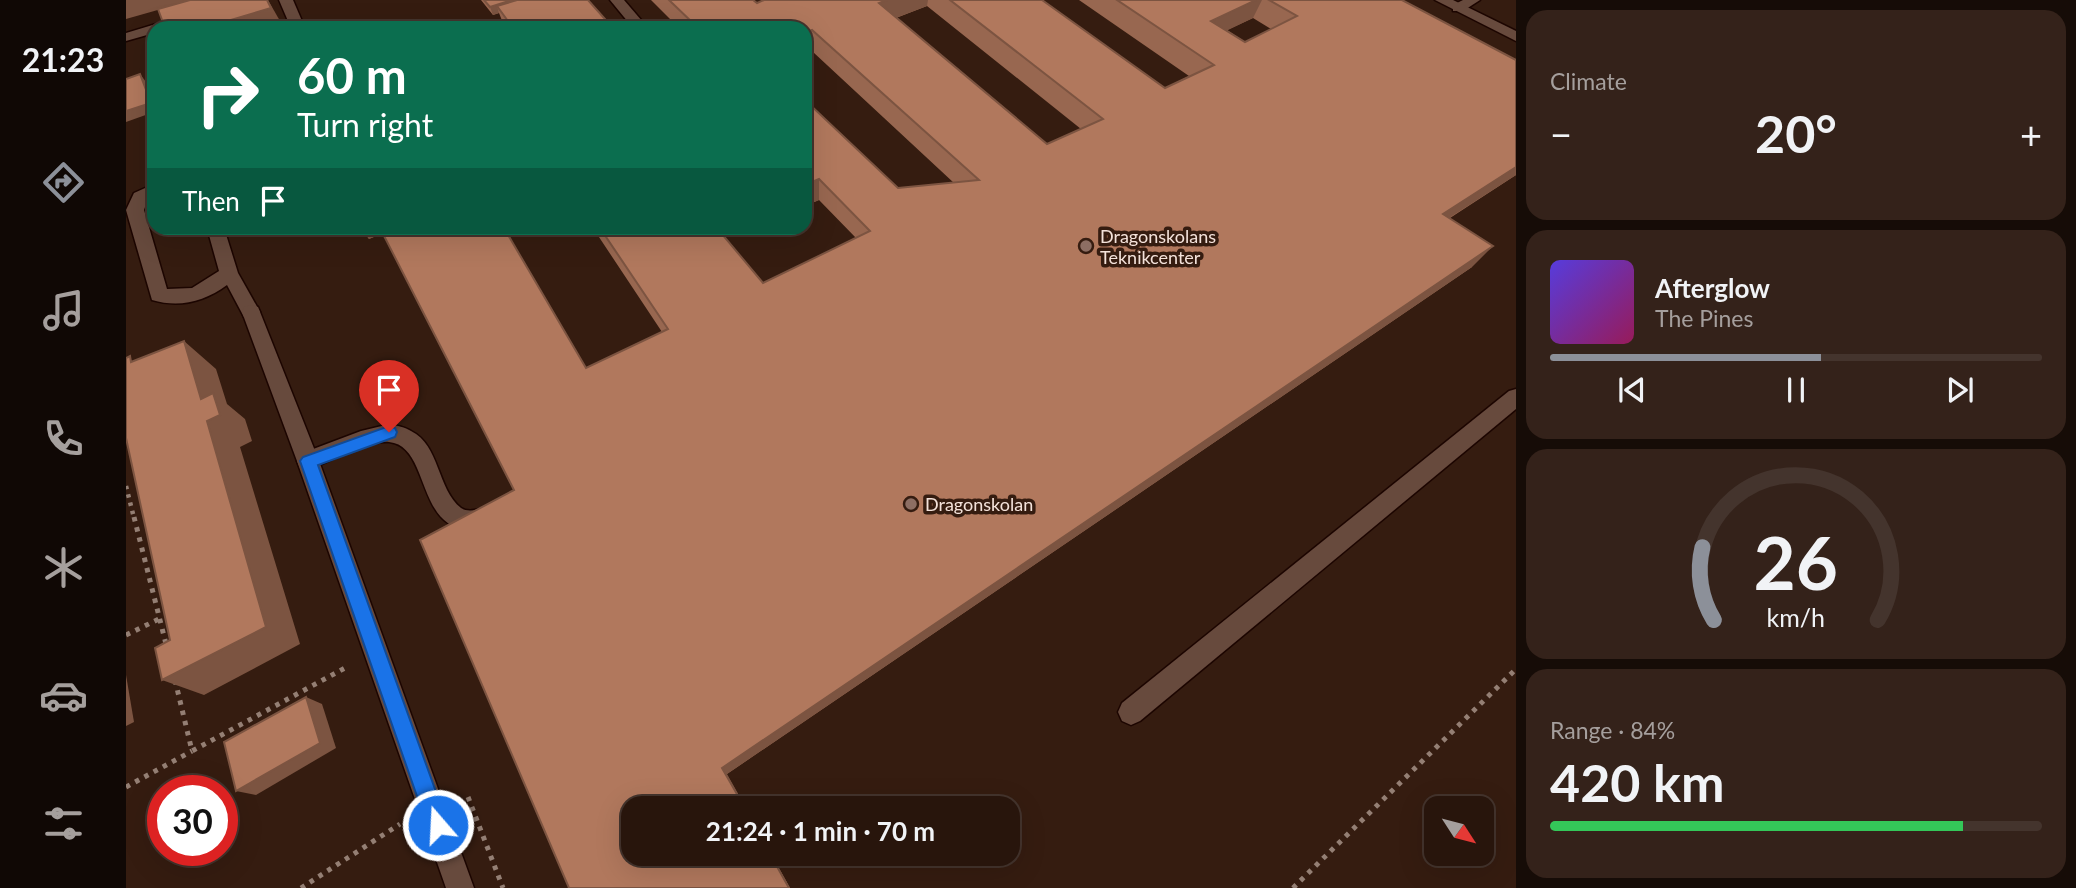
<!DOCTYPE html>
<html lang="en">
<head>
<meta charset="utf-8">
<style>
  :root { --surface:#28150c; --page:#34221a; --text:#f1f3f6; --muted:#a59f9d; --line:#44342d; --accent:#8c9099 }
  body { margin:0; font-family:Lato,sans-serif; background:var(--page); color:var(--text); height:100vh; display:flex; flex-direction:column; font-size:26px; white-space:nowrap }
  * { box-sizing:border-box; margin:0 }
  p { font-size:23px; color:var(--muted) }
  .icon { flex:none; width:38px; height:38px; fill:none; stroke:currentColor; stroke-width:2; stroke-linecap:round; stroke-linejoin:round }
  .map { position:relative; flex:1; overflow:hidden }
  .details { display:flex; flex-direction:column; gap:10px; padding:10px; background:#160c07; width:560px }
  .details>* { flex:none }
  .top-card { position:absolute; left:21px; top:21px; width:665px; height:214px; border-radius:21px; box-shadow:0 7px 28px #0002,0 0 0 2px var(--line); background:#0b6e4f; color:#fff; overflow:hidden }
  .needle { width:46px; rotate:126deg }
  .buttons { position:absolute; left:1298px; top:796px; display:grid; gap:14px }
  .buttons a { display:grid; place-items:center; width:70px; height:70px; border-radius:14px; background:var(--surface); box-shadow:0 7px 28px #0002,0 0 0 2px var(--line); font-size:35px }
  .speed { position:absolute; left:21px; top:775px; display:flex; gap:14px; font-size:35px; font-weight:700; text-align:center }
  .speed>* { display:grid; place-content:center; width:91px; height:91px; border-radius:50%; background:var(--surface); box-shadow:0 7px 28px #0002,0 0 0 2px var(--line); line-height:1 }
  .speed .limit { border:10px solid #d22; background:#fff; color:#111 }
  .pin { position:absolute; display:grid; place-items:center; width:60px; height:60px; color:#fff; margin:-72px -30px; border-radius:50% 50% 50% 0; rotate:-45deg; box-shadow:0 0 7px #0007 }
  .pin .icon { rotate:45deg }
  .me { position:absolute; width:77px; margin:-38px; rotate:341deg; stroke-linejoin:round; filter:drop-shadow(0 0 5px #0008) }
  .turn { display:flex; align-items:center; gap:24px; height:147px; padding:0 35px; font-size:32px }
  .turn .icon { width:91px; height:91px; stroke-width:2.5 }
  .turn b { display:block; font-size:49px; line-height:60px }
  .then { display:flex; align-items:center; height:66px; padding:0 35px; background:#0003; gap:14px; font-size:26px }
  .big { font-size:52px; font-weight:700; line-height:1.1 }
  .details .card { flex:1; display:flex; flex-direction:column; justify-content:center; gap:10px; min-width:0; padding:0 24px; border-radius:21px; background:var(--page) }
  .details .dial { align-items:center; gap:0 }
  .dial svg { height:182px; overflow:visible; fill:none; stroke:var(--line); stroke-width:7; stroke-linecap:round; text-anchor:middle }
  .dial text { fill:var(--text); stroke:none }
  .song { display:flex; align-items:center; gap:21px }
  .cover { width:84px; height:84px; border-radius:10px; background:linear-gradient(135deg,hsl(250 70% 55%),hsl(330 70% 35%)) }
  .played { height:7px; border-radius:4px; background:linear-gradient(90deg,var(--accent) 55%,var(--line) 55%) }
  .keys { display:flex; justify-content:space-around; direction:ltr }
  .heat { display:flex; justify-content:space-between; align-items:center; font-size:38px; direction:ltr }
  .charge { height:10px; border-radius:5px; background:linear-gradient(90deg,#34c759 84%,var(--line) 0) }
  .trip { position:absolute; left:495px; top:796px; width:399px; height:70px; border-radius:21px; background:var(--surface); box-shadow:0 7px 28px #0002,0 0 0 2px var(--line); font-weight:700; line-height:70px; text-align:center }
  main { display:flex; flex:1; min-height:0 }
  .tabs { display:flex; flex-direction:column; width:126px; justify-content:space-around; align-items:center; background:#100805; color:var(--muted) }
  .tabs .icon { width:49px; height:49px }
  .tabs .current { color:var(--accent) }
  .tabs b { font-size:32px; color:var(--text) }
  .map>svg:first-child { display:block }
</style>
</head>
<body>
<main>
<nav class="tabs">
<b>21:23</b>
<svg class="icon current" aria-label="directions" viewBox="0 0 24 24"><path d="M12 3l9 9-9 9-9-9zM9 14v-3h6M13 9l2 2-2 2"/></svg>
<svg class="icon" aria-label="music" viewBox="0 0 24 24"><path d="M9 18V5l10-2v13"/><circle cx="6" cy="18" r="3"/><circle cx="16" cy="16" r="3"/></svg>
<svg class="icon" aria-label="phone" viewBox="0 0 24 24"><path d="M5 4h4l2 5-3 2q2 4 5 5l2-3 5 2v4C11 20 4 13 5 4z"/></svg>
<svg class="icon" aria-label="climate" viewBox="0 0 24 24"><path d="M12 3v18M4 7l16 10M4 17L20 7"/></svg>
<svg class="icon" aria-label="car" viewBox="0 0 24 24"><path d="M5 17H2v-5l4-1 3-4h7l3 4 3 1v5h-3M9 17h6M6 11h13"/><circle cx="7" cy="17" r="2"/><circle cx="17" cy="17" r="2"/></svg>
<svg class="icon" aria-label="filters" viewBox="0 0 24 24"><path d="M4 7h16M4 17h16"/><circle cx="9" cy="7" r="2"/><circle cx="15" cy="17" r="2"/></svg>
</nav>
<div class="map">
<svg width="1390" height="888" viewBox="0 0 1390 888">
  <rect width="100%" height="100%" fill="#351c10"/>
  <g fill="none" stroke-linecap="round" stroke-linejoin="round">
    <defs>
      <g id="lane">
        <polygon points="153,0 167,0 179,28 165,28"/>
        <polygon points="484,0 498,0 522,28 507,28"/>
        <polygon points="1337,0 1354,0 1337,11 1327,11 1327,5"/>
        <path d="M 28,184 L 28,197 L 21,201 L 18,210 L 41,289 L 66,288 L 93,271 L 81,228 L 98,228 L 112,273 L 134,312 L 132,317 L 125,319 L 118,317 L 101,285 C 78,302 53,308 26,300 L 0,210 L 8,193 Z"/>
        <polygon points="1390,389 1390,409 1014,721 1005,725 996,721 992,712 996,703 1383,391"/>
        <path d="M 264,424 C 271,426 279,427 285,431 C 314,445 311,489 335,508 C 346,515 360,504 372,509 L 375,516 L 372,523 C 285,556 310,446 263,442 C 240,440 204,462 182,470 L 174,468 L 171,461 L 174,454 L 235,431 Z"/>
      </g>
      <g id="street">
        <polygon points="1309,0 1327,0 1390,31 1390,41"/>
        <polygon points="63,14 68,15 68,21 45,28 28,28 28,33 0,41 0,33"/>
        <polygon points="125,305 132,307 134,312 193,461 348,888 320,888 171,461 116,312 118,307"/>
      </g>
    </defs>
    <use href="#lane" stroke="#1c0500" stroke-width="3"/>
    <use href="#street" stroke="#1c0500" stroke-width="3"/>
    <polyline stroke="#947f74" stroke-width="4.5" stroke-dasharray="3.5 5" stroke-linecap="butt" points="0,486 8,518"/>
    <g stroke="#947f74" stroke-width="5" stroke-dasharray="4.5 6" stroke-linecap="butt">
      <polyline points="8,517 41,648"/>
      <polyline points="0,635 33,619"/>
      <polyline points="49,680 66,751 219,668"/>
      <polyline points="0,787 66,751"/>
      <polyline points="342,797 377,888"/>
      <polyline points="175,888 274,824"/>
      <polyline points="1167,888 1390,669"/>
    </g>
    <use href="#lane" fill="#674a3d" fill-rule="evenodd"/>
    <use href="#street" fill="#674a3d" fill-rule="evenodd"/>
  </g>
  <g fill="#986750" fill-rule="evenodd">
    <polygon points="355,0 391,0 487,28 379,28 373,13 367,15"/>
    <path d="M 525,0 L 627,0 L 631,3 L 638,0 L 916,0 L 1039,88 L 1063,76 L 953,0 L 1276,0 L 1390,60 L 1390,175 L 1324,218 L 1346,267 L 601,774 L 508,854 L 645,854 L 664,888 L 443,888 L 388,490 L 257,233 L 243,239 L 235,228 L 378,228 L 460,368 L 536,332 L 467,228 L 591,228 L 637,283 L 730,238 L 693,200 L 679,206 L 679,100 L 772,188 L 828,183 L 687,52 L 679,55 L 679,28 L 553,28 ZM 801,6 L 955,129 L 921,144 L 770,18 ZM 1127,18 L 1145,29 L 1119,42 L 1101,30 Z"/>
  </g>
  <g fill="#7c5441">
    <polygon points="0,0 67,0 0,19"/>
    <polygon points="141,0 142,0 158,28 78,28"/>
    <polygon points="386,0 391,0 371,6 373,13 367,15 364,7"/>
    <polygon points="761,0 802,0 801,6 751,25 753,3"/>
    <polygon points="1130,0 1136,0 1127,18 1075,43 1085,21"/>
    <polygon points="686,30 687,52 679,55 679,33"/>
    <polygon points="14,74 20,82 28,102 28,112 0,122 0,111"/>
    <polygon points="1390,167 1390,175 1298,234 1317,214"/>
    <polygon points="693,179 693,200 679,206 679,185"/>
    <polygon points="235,228 257,228 260,232 243,239"/>
    <polygon points="1367,246 1346,267 601,774 620,808 619,808 596,768"/>
    <polygon points="58,341 90,369 101,404 119,419 126,441 114,447 174,644 78,695 36,680 140,627"/>
    <polygon points="0,675 8,722 0,726"/>
    <polygon points="180,697 196,704 210,748 130,795 110,791"/>
    <polygon points="644,854 645,854 664,888 663,888"/>
  </g>
  <g fill="#b1785d" stroke="#7c5441" stroke-width="2">
    <polygon points="64,0 141,0 145,8 78,28 39,28 32,9"/>
    <polygon points="358,0 386,0 364,7"/>
    <polygon points="391,0 462,0 487,28 387,28 371,6"/>
    <polygon points="543,0 627,0 631,3 638,0 761,0 753,3 921,144 977,119 824,0 916,0 1039,88 1088,65 991,0 1130,0 1085,21 1119,42 1171,16 1143,0 1276,0 1390,60 1390,167 1317,214 1367,246 596,768 619,808 508,808 508,854 644,854 663,888 443,888 294,540 388,490 254,228 378,228 460,368 542,329 474,228 591,228 637,283 744,231 693,179 679,185 679,100 772,188 853,180 686,30 679,33 679,28 565,28 570,26"/>
    <polygon points="14,74 25,103 0,111 0,79"/>
    <polygon points="58,341 75,399 87,393 94,415 81,421 140,627 36,680 29,648 44,640 0,438 0,358 4,356 5,362"/>
    <polygon points="180,697 194,743 110,791 98,742"/>
  </g>
  <polygon fill="#1a73e8" stroke="#114b97" stroke-width="2" points="263,426 269,428 271,432 269,437 192,465 322,825 319,832 312,835 304,832 301,825 174,461 177,457"/>
  <g fill="#8d6e63" stroke="#351c10" stroke-width="2.5">
    <circle cx="960" cy="246" r="7"/>
    <circle cx="785" cy="504" r="7"/>
  </g>
  <g text-anchor="middle" dominant-baseline="central" stroke-width="7" stroke-linejoin="round" paint-order="stroke">
    <g font-size="18" fill="#f4e2da" stroke="#351c10" text-anchor="start">
      <text x="974" y="236">Dragonskolans<tspan x="974" dy="21">Teknikcenter</tspan></text>
      <text x="799" y="504">Dragonskolan</text>
    </g>
  </g>
</svg>
<div class="buttons">
<a><svg class="needle" viewBox="-14 -14 28 28"><path d="M0-13l5 13h-10z" fill="#e53935"/><path d="M0 13l5-13h-10z" fill="#a59f9d"/></svg></a>
</div>
<div class="speed"><div class="limit">30</div></div>
<div class="pin" style="left:263px;top:432px;background:#d93025"><svg class="icon" aria-label="arrive" viewBox="0 0 24 24"><path d="M6 21V4h12l-3 4 3 4H6"/></svg></div>
<svg class="me" style="left:312px;top:825px" viewBox="-20 -20 40 40"><circle r="17" fill="#1a73e8" stroke="#fff" stroke-width="3"/><path d="M0-11L8 9 0 5-8 9z" fill="#fff"/></svg>
<div class="trip">21:24 · 1 min · 70 m</div>
<div class="top-card">
<div class="turn"><svg class="icon" aria-label="right" viewBox="0 0 24 24"><path d="M7 20v-9h11M14 6l5 5-5 5"/></svg><div><b>60 m</b>Turn right</div></div>
<div class="then">Then<svg class="icon" aria-label="arrive" viewBox="0 0 24 24"><path d="M6 21V4h12l-3 4 3 4H6"/></svg></div>
</div>
</div>
<section class="details">
<div class="card"><p>Climate</p>
<div class="heat"><a>−</a><b class="big">20°</b><a>+</a></div>
</div>
<div class="card">
<div class="song"><i class="cover"></i><div><b>Afterglow</b><p>The Pines</p></div></div>
<div class="played"></div>
<div class="keys"><svg class="icon" aria-label="previous" viewBox="0 0 24 24"><path d="M18 5L8 12l10 7zM5 5v14"/></svg><svg class="icon" aria-label="pause" viewBox="0 0 24 24"><path d="M8 5v14M16 5v14"/></svg><svg class="icon" aria-label="next" viewBox="0 0 24 24"><path d="M6 5l10 7-10 7zM19 5v14"/></svg></div>
</div>
<div class="card dial"><svg viewBox="0 0 100 80">
<path d="M14 69A42 42 0 1 1 86 69"/>
<path d="M14 69A42 42 0 0 1 9 37" stroke="#8c9099"/>
<text x="50" y="56" font-size="32" font-weight="700">26</text>
<text x="50" y="72" font-size="11">km/h</text>
</svg></div>
<div class="card"><p>Range · 84%</p><b class="big">420 km</b><div class="charge"></div></div>
</section>
</main>
</body>
</html>
